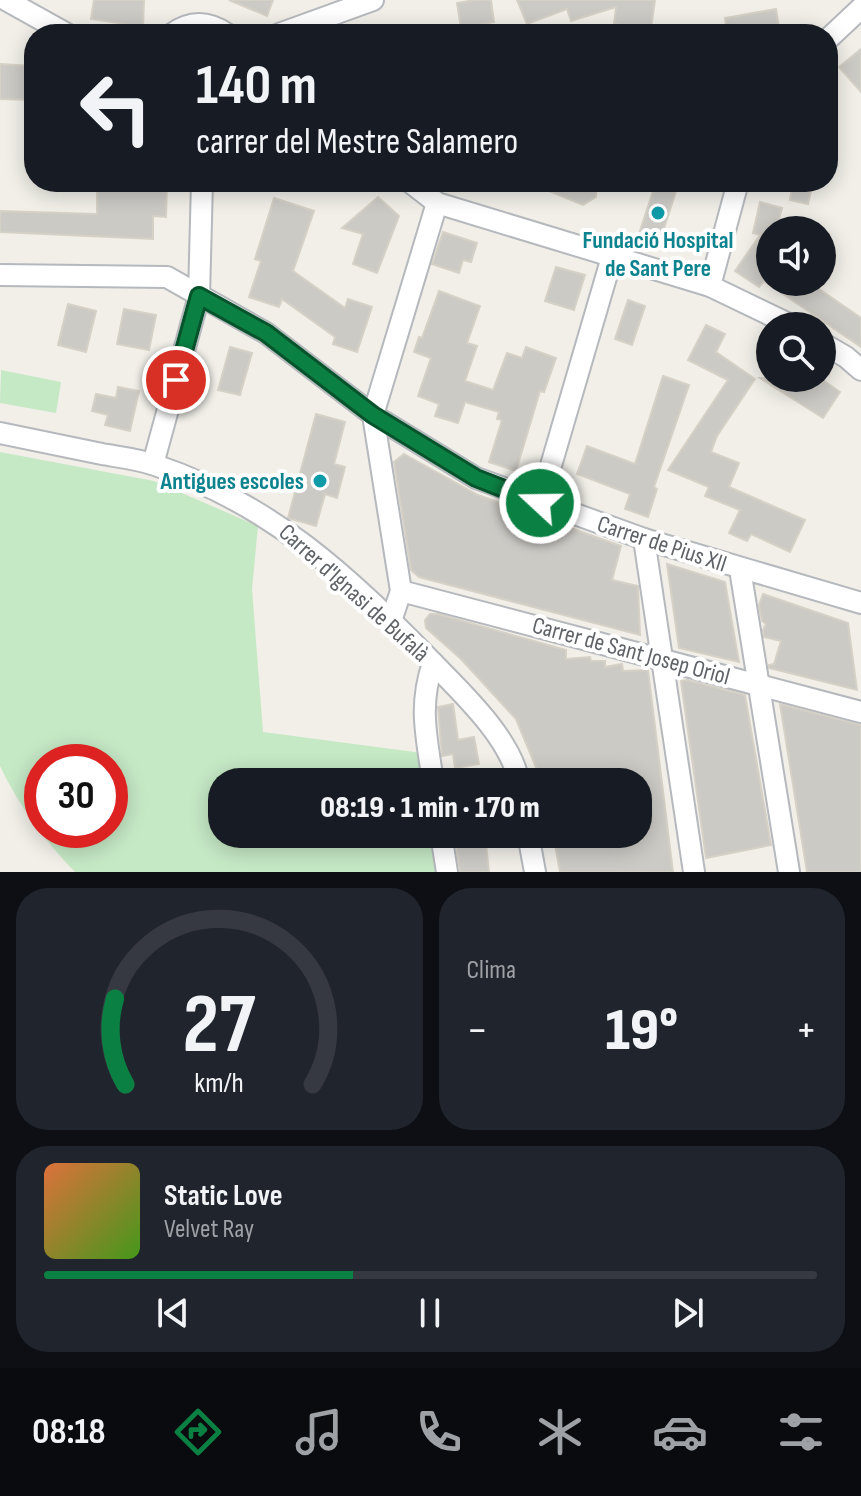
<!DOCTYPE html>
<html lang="es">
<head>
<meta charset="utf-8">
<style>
  :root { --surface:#171b24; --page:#20242c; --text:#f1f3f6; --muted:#9ea1a6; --line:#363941; --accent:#0b8043 }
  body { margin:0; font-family:"Sofia Sans Condensed",sans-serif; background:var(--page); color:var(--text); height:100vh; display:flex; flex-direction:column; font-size:30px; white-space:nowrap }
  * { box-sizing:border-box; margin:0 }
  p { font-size:26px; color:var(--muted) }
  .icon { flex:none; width:44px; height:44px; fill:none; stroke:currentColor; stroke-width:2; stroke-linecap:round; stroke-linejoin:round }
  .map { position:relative; height:872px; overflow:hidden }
  .drawer { display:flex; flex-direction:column; gap:16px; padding:16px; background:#0d0f14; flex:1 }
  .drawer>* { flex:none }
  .top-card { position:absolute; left:24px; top:24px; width:814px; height:168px; border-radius:32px; box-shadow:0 4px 20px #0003; background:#171b24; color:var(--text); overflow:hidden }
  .fabs { position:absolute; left:756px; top:216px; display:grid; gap:16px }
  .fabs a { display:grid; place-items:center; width:80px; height:80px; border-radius:50%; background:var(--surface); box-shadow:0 4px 20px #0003; font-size:40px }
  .speed { position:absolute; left:24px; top:744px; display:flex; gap:16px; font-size:40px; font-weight:700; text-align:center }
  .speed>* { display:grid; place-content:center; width:104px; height:104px; border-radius:50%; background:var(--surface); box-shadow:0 4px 20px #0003; line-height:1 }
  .speed .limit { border:12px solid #d22; background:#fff; color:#111 }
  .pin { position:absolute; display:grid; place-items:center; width:68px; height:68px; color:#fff; margin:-34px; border:4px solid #fff; border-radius:50%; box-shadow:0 2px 8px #0007 }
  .me { position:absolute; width:88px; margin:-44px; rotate:291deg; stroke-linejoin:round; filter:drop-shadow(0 0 6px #0008) }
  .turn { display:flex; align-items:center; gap:28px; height:168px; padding:0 40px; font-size:36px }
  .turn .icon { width:104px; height:104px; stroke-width:2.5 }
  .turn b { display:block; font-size:56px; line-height:68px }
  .big { font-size:60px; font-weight:800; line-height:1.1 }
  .drawer .card { flex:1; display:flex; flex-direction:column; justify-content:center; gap:12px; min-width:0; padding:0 28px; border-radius:32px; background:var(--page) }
  .drawer .dial { align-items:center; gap:0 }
  .dial svg { height:208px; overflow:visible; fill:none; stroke:var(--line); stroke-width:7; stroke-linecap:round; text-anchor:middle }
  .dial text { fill:var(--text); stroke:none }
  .song { display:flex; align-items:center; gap:24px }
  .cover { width:96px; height:96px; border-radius:12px; background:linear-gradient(135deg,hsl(20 70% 55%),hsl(100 70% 35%)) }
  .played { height:8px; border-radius:4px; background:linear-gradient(90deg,var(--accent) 40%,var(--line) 40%) }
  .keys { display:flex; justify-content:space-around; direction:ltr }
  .heat { display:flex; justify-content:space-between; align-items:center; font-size:44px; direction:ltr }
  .drawer .tiles { flex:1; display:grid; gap:16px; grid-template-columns:1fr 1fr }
  .card:last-child { grid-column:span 2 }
  .trip { position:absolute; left:208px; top:768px; width:444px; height:80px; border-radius:32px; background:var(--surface); box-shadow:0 4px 20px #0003; font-weight:800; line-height:80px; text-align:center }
  .tabs { display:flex; height:128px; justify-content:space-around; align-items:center; background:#090b0e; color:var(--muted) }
  .tabs .icon { width:56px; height:56px }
  .tabs .on { color:var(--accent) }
  .tabs b { font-size:36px; color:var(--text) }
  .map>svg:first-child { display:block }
</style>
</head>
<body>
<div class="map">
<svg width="861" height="872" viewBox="0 0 861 872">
  <rect width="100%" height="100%" fill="#f1efe8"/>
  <g fill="#c5e8c5" fill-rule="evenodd">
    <polygon points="1,370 61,382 56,413 0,403"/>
    <path d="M 0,452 L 154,481 L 258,526 L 252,589 L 263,732 L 422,753 L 427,782 L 222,782 L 222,834 L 435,834 L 442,872 L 75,872 C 44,840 19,806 0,766 ZM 42,762 L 110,762 L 110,830 L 42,830 Z"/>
  </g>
  <g fill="#cccac5" stroke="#d6d1c6" stroke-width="2">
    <polygon points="94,0 144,0 143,28 125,27 125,24 91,19"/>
    <polygon points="229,0 273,0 267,16"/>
    <polygon points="475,0 491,0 494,22 461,28 457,3"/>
    <polygon points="517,0 655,0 651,29 614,24 616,7 571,21 567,9 527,24"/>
    <polygon points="776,9 780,34 727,34 725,18"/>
    <polygon points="861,49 861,92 839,67"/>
    <polygon points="0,64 32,66 31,100 0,99"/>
    <polygon points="97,182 167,182 166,217 153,216 153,239 0,232 0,211 97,214"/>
    <polygon points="527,182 597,182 596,197 583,205"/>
    <polygon points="656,182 679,182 657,250 636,243"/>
    <polygon points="793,182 813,182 808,204 790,200"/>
    <polygon points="378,197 399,216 377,273 353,264 363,234 342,228"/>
    <polygon points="274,198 314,211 293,271 345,308 348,299 372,307 357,352 333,344 335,337 282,299 279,307 249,297 261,261 255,259"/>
    <polygon points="760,202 782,208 776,230 770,230 770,282 809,282 861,318 861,347 764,281 759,287 735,271 760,235 753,233"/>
    <polygon points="443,232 477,243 471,262 463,260 459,273 432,264"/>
    <polygon points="556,267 585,275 574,310 545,301"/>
    <polygon points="439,291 480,306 467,343 477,346 465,381 493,390 507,353 522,358 526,347 556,358 544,392 540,391 516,471 489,462 502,420 497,419 499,412 465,402 458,423 435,416 439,404 418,396 431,358 414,352 419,337 422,338"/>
    <polygon points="628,300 645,306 632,345 615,339"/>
    <polygon points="68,304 96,311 86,352 58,345"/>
    <polygon points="124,309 156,315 149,350 117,344"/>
    <polygon points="706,325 725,334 716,352 755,379 717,436 711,452 739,463 729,487 805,520 790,552 751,534 747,541 729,533 740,510 705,496 709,487 668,470 728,380 688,360"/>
    <polygon points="230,347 252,353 240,395 218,390"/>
    <polygon points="663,376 689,385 654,487 657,489 648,517 625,509 630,494 577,474 587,446 635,464"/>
    <polygon points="760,378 820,378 840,392 823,418"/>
    <polygon points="118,387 139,391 130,431 105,425 108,415 92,411 96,394 116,398"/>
    <polygon points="316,414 345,422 334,464 345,467 337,498 325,494 316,526 288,518"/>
    <polygon points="404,454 478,495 621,546 612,580 638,586 640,635 419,577 411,570 394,462"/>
    <polygon points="667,564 725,582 739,662 679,648"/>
    <polygon points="763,594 848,623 857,690 769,668 769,665 774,664 781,641 764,637 763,630 766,624 762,621 759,605"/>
    <polygon points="430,614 438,614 566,650 566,659 590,657 591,661 605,661 605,667 622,664 623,671 648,670 673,872 560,872 553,834 638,834 638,782 542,782 516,719 461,659 426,628 425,620"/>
    <polygon points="687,680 745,695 771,845 706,858 681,681"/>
    <polygon points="453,704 458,740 474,737 479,764 455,768 453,754 442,756 438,707"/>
    <polygon points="780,704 861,725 861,872 807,872"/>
    <polygon points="454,834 485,834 489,872 460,872"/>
  </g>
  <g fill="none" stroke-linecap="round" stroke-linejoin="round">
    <defs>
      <g id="minor">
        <polyline points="6,0 67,34"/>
        <path d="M 172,34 C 191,20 208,21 227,34"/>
        <polyline points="279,34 373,0"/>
        <polyline points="828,39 861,8"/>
        <polyline points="410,182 437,203 710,286 793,326"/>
        <polyline points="0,275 167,277 266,333 373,415 476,478 644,539 861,603"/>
        <polyline points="710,286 738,182"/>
        <polyline points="822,343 846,357 861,370"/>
        <path d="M 0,433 C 34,440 68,447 102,454 C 119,457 138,459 155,465 C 271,504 347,575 431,661 C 461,692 511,738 519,782"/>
        <polyline points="153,464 199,296 202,182"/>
        <polyline points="540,503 612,257"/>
        <polyline points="644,539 694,872"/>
        <polyline points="740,569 789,872"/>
        <polyline points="401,591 861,712"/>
        <polyline points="391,621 401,591 373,415 437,203"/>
        <path d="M 433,663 C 418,707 427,738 433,782"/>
        <polyline points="441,834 447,872"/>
        <polyline points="528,834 535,872"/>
      </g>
    </defs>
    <use href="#minor" stroke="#b5b8bc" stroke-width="24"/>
    <use href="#minor" stroke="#fff" stroke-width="20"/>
  </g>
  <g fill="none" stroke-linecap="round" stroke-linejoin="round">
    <defs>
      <polyline id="route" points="176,380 199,296 266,333 373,415 476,478 540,503"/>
    </defs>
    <use href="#route" stroke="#07532c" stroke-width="20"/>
    <use href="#route" stroke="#0b8043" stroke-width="14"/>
  </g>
  <g fill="#0f9aa8" stroke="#fff" stroke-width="3">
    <circle cx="658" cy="213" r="8"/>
    <circle cx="320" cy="481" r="8"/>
  </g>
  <g text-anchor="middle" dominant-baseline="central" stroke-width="8" stroke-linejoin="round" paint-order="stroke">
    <g font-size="24" font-weight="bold" fill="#0d838f" stroke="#fff">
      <text x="658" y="240">Fundació Hospital<tspan x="658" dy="28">de Sant Pere</tspan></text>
      <text x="304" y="481" text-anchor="end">Antigues escoles</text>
    </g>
    <g font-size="24" fill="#5f6368" stroke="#fff">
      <text transform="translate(662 544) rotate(18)">Carrer de Pius XII</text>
      <text transform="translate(354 593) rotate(42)">Carrer d'Ignasi de Bufalà</text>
      <text transform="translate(631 651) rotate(15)">Carrer de Sant Josep Oriol</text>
    </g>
  </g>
</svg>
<div class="fabs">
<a><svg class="icon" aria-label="sound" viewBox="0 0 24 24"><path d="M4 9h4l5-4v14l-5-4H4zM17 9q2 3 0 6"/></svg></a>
<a><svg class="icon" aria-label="search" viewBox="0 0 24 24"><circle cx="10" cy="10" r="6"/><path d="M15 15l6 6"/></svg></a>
</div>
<div class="speed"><div class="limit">30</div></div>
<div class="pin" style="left:176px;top:380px;background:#d93025"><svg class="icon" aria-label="arrive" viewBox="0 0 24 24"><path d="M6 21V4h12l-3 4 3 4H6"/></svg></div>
<svg class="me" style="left:540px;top:503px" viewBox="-20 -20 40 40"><circle r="17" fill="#0b8043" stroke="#fff" stroke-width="3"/><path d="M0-11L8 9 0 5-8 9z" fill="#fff"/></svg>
<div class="trip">08:19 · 1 min · 170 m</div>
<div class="top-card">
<div class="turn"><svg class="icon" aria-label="left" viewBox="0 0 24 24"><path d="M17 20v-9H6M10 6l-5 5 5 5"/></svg><div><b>140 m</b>carrer del Mestre Salamero</div></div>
</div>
</div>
<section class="drawer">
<div class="tiles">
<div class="card dial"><svg viewBox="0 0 100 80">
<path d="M14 69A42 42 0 1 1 86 69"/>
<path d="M14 69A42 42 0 0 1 10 36" stroke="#0b8043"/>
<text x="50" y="56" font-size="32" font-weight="700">27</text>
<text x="50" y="72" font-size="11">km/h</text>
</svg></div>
<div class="card"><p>Clima</p>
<div class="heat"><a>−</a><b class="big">19°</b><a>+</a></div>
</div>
<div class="card">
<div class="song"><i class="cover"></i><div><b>Static Love</b><p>Velvet Ray</p></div></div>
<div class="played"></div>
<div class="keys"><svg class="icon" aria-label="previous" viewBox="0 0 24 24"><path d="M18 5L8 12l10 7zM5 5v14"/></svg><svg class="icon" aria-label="pause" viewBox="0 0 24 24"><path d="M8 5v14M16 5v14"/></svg><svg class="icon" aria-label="next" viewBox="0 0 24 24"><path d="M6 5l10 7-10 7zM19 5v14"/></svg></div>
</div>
</div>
</section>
<nav class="tabs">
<b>08:18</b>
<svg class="icon on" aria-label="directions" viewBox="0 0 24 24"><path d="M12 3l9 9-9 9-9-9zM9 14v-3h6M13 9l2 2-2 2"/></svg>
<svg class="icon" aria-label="music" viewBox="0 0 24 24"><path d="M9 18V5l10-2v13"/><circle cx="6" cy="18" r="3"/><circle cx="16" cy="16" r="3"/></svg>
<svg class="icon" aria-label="phone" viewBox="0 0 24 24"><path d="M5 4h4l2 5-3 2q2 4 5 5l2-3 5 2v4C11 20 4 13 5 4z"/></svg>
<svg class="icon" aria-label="climate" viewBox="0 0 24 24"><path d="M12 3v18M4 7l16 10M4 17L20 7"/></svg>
<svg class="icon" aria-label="car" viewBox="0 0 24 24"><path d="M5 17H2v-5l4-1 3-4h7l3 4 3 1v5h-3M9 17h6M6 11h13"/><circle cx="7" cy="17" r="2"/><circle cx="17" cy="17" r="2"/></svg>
<svg class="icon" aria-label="filters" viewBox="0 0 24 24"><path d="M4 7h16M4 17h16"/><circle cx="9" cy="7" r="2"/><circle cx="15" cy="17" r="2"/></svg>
</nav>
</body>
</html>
